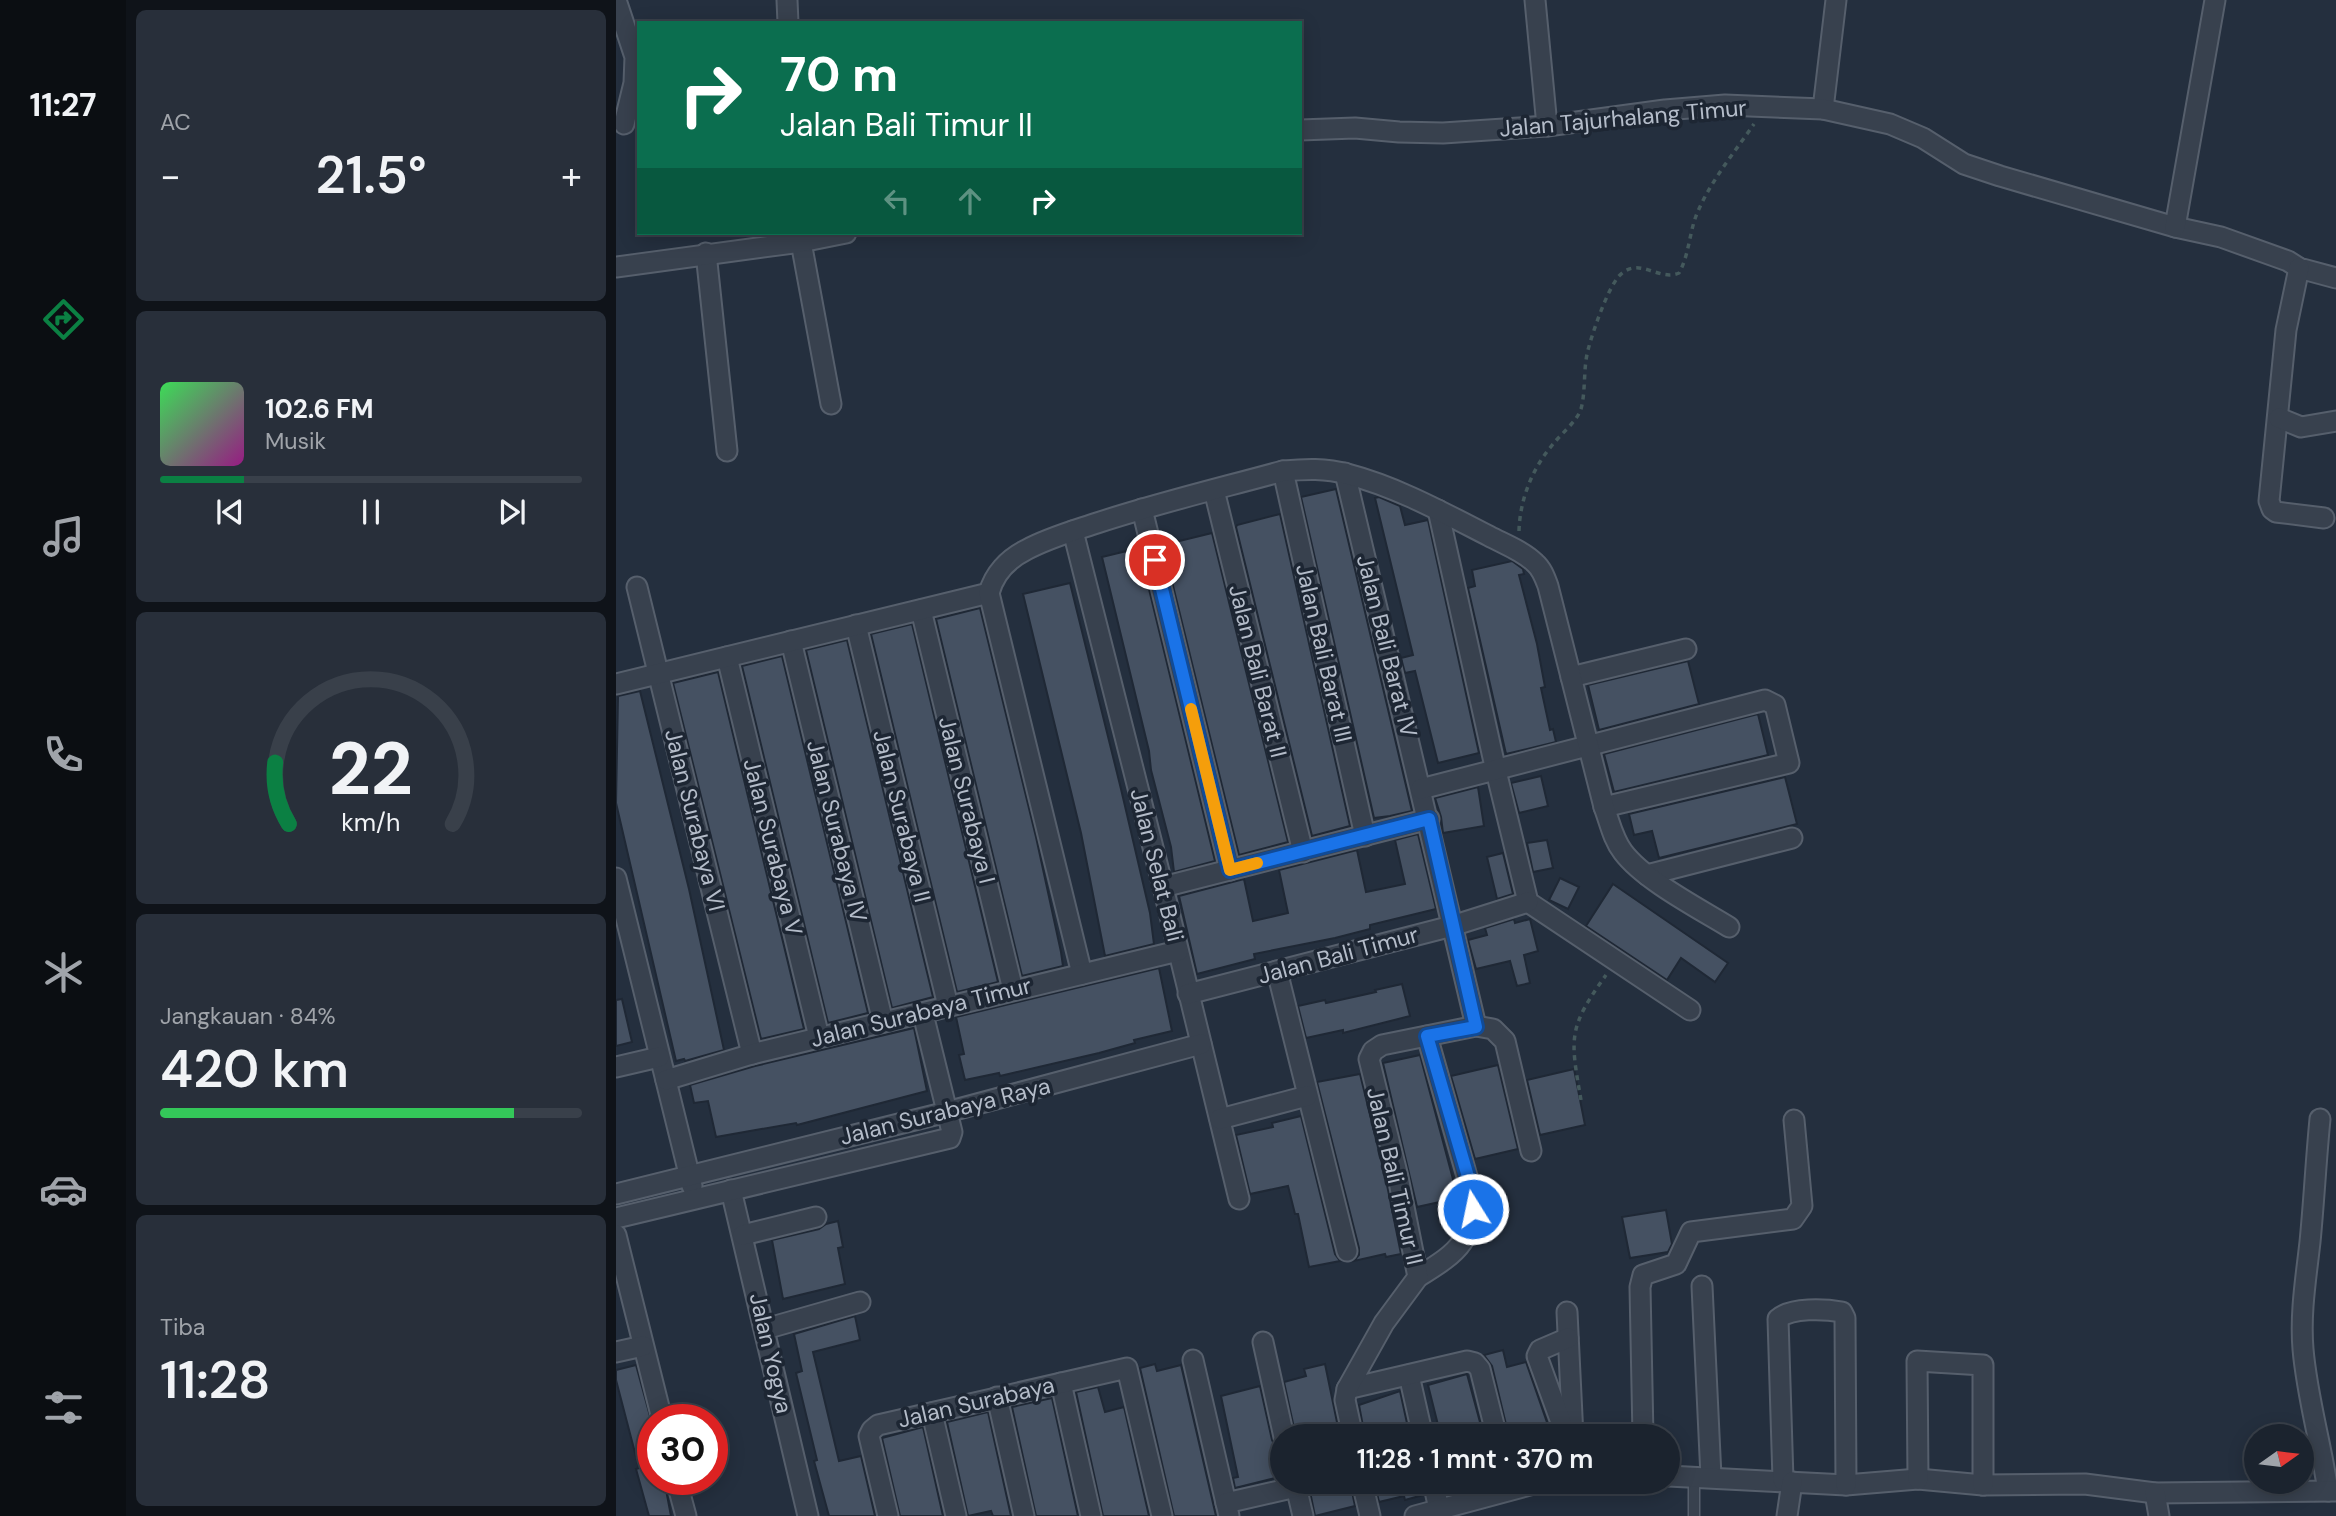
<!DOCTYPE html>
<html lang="id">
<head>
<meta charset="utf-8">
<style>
  :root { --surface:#1b232e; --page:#282f3a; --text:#f1f3f6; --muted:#a0a4aa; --line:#39404a; --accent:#0b8043 }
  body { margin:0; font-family:"DM Sans",sans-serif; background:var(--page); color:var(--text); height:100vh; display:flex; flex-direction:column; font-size:26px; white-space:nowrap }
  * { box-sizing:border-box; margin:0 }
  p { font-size:23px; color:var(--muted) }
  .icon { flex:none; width:38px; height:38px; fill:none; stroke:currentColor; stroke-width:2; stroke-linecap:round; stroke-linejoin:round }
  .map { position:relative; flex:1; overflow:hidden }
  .drawer { display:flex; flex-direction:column; gap:10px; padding:10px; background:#0f1319; width:490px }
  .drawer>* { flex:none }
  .banner { position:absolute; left:21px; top:21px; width:665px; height:214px; border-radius:0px; box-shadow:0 4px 18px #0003,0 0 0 2px var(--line); background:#0b6e4f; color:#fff; overflow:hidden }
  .needle { width:46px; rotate:76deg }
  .buttons { position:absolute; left:1628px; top:1424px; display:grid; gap:14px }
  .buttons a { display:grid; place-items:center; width:70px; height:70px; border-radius:50%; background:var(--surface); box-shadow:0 4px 18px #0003,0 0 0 2px var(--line); font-size:35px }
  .speed { position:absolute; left:21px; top:1404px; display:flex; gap:14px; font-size:35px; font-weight:700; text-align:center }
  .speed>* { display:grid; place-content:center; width:91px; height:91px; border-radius:50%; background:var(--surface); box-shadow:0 4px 18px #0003,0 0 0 2px var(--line); line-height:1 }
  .speed .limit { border:10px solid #d22; background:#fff; color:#111 }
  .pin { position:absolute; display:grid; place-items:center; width:60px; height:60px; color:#fff; margin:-30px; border:4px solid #fff; border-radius:50%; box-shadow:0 2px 7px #0007 }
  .me { position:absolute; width:77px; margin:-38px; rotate:350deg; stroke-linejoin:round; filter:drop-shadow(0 0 5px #0008) }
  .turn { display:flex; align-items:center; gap:24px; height:147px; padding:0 28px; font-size:32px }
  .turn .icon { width:91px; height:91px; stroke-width:2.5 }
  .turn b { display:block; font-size:49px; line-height:60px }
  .lanes { display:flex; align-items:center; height:66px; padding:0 28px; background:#0003; justify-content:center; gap:35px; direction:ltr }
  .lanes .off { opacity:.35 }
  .big { font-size:52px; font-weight:600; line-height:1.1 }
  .drawer .widget { flex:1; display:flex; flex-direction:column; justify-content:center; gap:10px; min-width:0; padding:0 24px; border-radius:10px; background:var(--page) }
  .drawer .dial { align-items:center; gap:0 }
  .dial svg { height:182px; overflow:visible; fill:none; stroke:var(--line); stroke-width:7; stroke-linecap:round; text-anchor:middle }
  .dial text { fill:var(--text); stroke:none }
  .song { display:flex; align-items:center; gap:21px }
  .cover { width:84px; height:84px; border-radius:10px; background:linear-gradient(135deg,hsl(130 70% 55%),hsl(310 70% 35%)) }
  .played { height:7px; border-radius:4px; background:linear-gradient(90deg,var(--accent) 20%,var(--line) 20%) }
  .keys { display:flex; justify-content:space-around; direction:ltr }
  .heat { display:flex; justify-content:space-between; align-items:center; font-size:38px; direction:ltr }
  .charge { height:10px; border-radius:5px; background:linear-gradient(90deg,#34c759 84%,var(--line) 0) }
  .trip { position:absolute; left:654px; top:1424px; width:410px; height:70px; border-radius:35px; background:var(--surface); box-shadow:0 4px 18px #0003,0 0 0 2px var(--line); font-weight:600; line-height:70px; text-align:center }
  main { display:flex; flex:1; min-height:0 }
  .tabs { display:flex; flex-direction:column; width:126px; justify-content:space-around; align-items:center; background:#0b0e12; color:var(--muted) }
  .tabs .icon { width:49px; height:49px }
  .tabs .selected { color:var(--accent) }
  .tabs b { font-size:32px; color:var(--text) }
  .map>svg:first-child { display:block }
</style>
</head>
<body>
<main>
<nav class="tabs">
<b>11:27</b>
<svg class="icon selected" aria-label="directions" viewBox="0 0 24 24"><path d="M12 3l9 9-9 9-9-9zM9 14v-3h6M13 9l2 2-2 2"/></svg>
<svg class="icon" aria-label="music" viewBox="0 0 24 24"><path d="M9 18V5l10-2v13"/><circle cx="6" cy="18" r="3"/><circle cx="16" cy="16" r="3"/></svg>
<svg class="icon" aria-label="phone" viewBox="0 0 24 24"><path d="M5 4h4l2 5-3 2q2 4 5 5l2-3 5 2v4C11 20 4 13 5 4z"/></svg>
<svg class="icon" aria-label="climate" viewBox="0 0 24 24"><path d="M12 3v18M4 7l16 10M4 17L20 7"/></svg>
<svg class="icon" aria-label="car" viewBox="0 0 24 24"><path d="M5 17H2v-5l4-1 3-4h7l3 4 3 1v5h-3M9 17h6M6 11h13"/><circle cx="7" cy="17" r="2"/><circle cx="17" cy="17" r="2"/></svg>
<svg class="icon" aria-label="filters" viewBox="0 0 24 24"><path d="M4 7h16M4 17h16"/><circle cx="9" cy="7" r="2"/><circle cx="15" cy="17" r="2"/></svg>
</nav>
<section class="drawer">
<div class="widget"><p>AC</p>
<div class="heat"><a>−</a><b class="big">21.5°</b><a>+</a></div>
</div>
<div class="widget">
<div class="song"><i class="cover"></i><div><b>102.6 FM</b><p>Musik</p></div></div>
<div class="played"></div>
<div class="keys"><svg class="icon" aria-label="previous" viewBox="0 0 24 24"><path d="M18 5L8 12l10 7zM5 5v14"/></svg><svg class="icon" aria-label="pause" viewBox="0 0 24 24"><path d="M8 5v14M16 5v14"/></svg><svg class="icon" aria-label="next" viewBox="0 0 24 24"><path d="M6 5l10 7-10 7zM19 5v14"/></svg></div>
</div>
<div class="widget dial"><svg viewBox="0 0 100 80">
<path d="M14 69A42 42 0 1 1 86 69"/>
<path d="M14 69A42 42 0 0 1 8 42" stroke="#0b8043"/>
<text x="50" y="56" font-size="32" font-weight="700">22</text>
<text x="50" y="72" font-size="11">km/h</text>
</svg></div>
<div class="widget"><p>Jangkauan · 84%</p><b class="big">420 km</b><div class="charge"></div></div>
<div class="widget"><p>Tiba</p><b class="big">11:28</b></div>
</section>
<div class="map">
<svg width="1720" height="1516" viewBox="0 0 1720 1516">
  <rect width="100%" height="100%" fill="#242f3e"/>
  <g fill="#455162" stroke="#1f2835" stroke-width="2">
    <polygon points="720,489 796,811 774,816 758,818 685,497"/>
    <polygon points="763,497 784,506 789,525 812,520 863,753 822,763 799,671 789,673 785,658 797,655 759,498"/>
    <polygon points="664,514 734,826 696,836 620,527 621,525"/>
    <polygon points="596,533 672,842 623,855 547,545"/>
    <polygon points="523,548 599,861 558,872 555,847 535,770 533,751 486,557"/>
    <polygon points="896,561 907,569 908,574 903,575 921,644 929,687 925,688 934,730 937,729 940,742 890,754 852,588 859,586 856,570"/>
    <polygon points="454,583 505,789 534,913 538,944 489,956 465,833 407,594"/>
    <polygon points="364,608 420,837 445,952 447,966 406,976 320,619"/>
    <polygon points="296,624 382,982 341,992 255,634"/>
    <polygon points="231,640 317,997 276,1008 190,650"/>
    <polygon points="166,656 252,1013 212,1023 126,666"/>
    <polygon points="1072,661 1083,704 983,730 972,685"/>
    <polygon points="102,672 188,1029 145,1039 57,683"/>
    <polygon points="24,691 73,889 108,1050 69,1061 68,1059 60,1061 0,803 2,696"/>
    <polygon points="1142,714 1152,755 998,792 988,754"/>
    <polygon points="925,776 932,806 903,813 895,783"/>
    <polygon points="1169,777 1181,824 1043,858 1036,831 1018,835 1013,814"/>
    <polygon points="862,787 868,826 827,833 825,817 819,798"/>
    <polygon points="802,834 820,909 754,925 754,929 719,938 638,954 639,959 581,974 563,896 628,879 637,921 672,913 663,870 741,850 750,892 789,884 779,840"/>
    <polygon points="931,840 937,868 917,872 911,843"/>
    <polygon points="887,853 897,894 881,899 871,857"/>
    <polygon points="944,878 963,887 952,909 933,900"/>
    <polygon points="997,884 1112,963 1099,982 1065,958 1051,980 970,926"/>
    <polygon points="898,919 899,923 914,919 922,951 908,955 914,983 901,986 894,961 860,969 852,940 871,935 869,928"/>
    <polygon points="543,968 556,1031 518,1040 519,1043 483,1053 384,1076 383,1073 349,1080 343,1055 348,1054 340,1017"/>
    <polygon points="786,984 794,1016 727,1033 727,1030 690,1038 682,1006 709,1000 710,1003 760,992 759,990"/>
    <polygon points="6,999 16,1042 0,1046 0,1000"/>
    <polygon points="298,1028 311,1091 181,1125 180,1123 100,1137 92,1101 78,1103 74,1085 139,1066"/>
    <polygon points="804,1055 842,1198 801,1207 767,1063"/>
    <polygon points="882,1065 902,1149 859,1159 835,1076"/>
    <polygon points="958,1069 969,1125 924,1135 911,1080"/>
    <polygon points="744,1074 770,1180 785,1254 770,1257 769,1254 738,1261 743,1255 743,1248 701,1082"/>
    <polygon points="685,1116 719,1254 724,1261 693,1267 682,1214 679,1214 672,1186 634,1194 620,1135 657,1127 656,1123"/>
    <polygon points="1050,1210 1056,1244 1052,1252 1014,1258 1006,1217"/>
    <polygon points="222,1221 227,1247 222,1248 229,1284 167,1299 156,1240 203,1229 210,1224"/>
    <polygon points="239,1316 244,1340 197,1352 223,1461 245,1456 259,1516 213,1516 198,1461 201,1460 180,1373 186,1371 178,1334"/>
    <polygon points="887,1350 891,1367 910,1362 934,1431 912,1437 893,1437 876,1366 868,1355"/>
    <polygon points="539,1364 541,1371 565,1365 600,1516 558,1516 524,1368"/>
    <polygon points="709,1364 722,1427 695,1435 696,1437 680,1437 668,1382 690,1376 688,1369"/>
    <polygon points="20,1365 37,1427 37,1479 48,1479 55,1516 33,1516 20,1469 23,1468 0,1380 0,1370"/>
    <polygon points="851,1374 868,1437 825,1437 812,1385"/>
    <polygon points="644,1386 656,1440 659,1446 667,1449 667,1476 619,1488 617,1478 622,1477 605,1396"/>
    <polygon points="482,1387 489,1412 508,1407 533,1516 487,1516 460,1392"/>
    <polygon points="784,1391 794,1437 749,1437 743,1405"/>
    <polygon points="436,1398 462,1516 420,1516 396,1407"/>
    <polygon points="372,1412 395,1516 377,1516 375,1511 352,1516 331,1422"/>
    <polygon points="307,1427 327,1516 284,1516 266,1438"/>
    <polygon points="692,1482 734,1482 739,1506 699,1516"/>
    <polygon points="769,1482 805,1482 807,1495 789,1500 788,1496 763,1502 759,1485"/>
  </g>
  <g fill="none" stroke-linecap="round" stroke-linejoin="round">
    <defs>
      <polyline id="service" points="1078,1477 1078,1516"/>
      <g id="minor">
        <polyline points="0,0 19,57 18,83 8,124"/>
        <polyline points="171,0 172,23"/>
        <polyline points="919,0 931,126"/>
        <polyline points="1207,109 1220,0"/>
        <polyline points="684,130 739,128 783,132 827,133 931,126 1049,110 1109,105 1207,109 1274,124 1307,138 1348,164 1384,176 1559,227 1605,237 1672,261 1683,268 1720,278"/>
        <polyline points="1559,227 1599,0"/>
        <polyline points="185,242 215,404"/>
        <polyline points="90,253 111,451"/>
        <polyline points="0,267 185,242 230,233"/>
        <polyline points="1683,268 1670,330 1653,501 1656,509 1660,512 1708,518"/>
        <polyline points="1663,418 1685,427 1720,421"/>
        <polyline points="667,471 749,836"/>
        <polyline points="729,473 860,1026"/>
        <polyline points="598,490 687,852"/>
        <polyline points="526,509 614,870"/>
        <polyline points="822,510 880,771 912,902 1074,1010"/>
        <polyline points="457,531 547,887 623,1199"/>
        <polyline points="21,587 136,1054"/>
        <polyline points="305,610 397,990"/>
        <polyline points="240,625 332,1006"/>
        <polyline points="175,641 267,1022"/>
        <polyline points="111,657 203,1037"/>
        <polyline points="955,677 1070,649"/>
        <polyline points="0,684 373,593"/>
        <polyline points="805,789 1149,700 1159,705 1173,763 988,807"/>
        <polyline points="1031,875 1176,838"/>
        <polyline points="0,878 76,1186"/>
        <polyline points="547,887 813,819"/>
        <polyline points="661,971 731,1251"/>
        <path d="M 466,974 L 373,593 C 378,574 392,559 410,550 C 432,538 457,531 481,523 C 542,503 605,488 667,471 C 689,469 710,468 731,474 C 781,487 828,513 873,536 C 888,544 907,551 919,563 C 926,569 929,578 932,586 L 988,807 C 994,823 997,839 1007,852 C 1028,880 1082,908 1113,927"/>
        <polyline points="572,994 836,926 912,902"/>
        <polyline points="0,1067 43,1057"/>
        <polyline points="50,1080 136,1054 562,951"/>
        <polyline points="604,1119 691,1096"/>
        <path d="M 1704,1119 C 1700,1160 1698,1201 1694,1242 C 1690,1278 1684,1313 1687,1349 C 1691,1397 1705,1443 1712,1491"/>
        <polyline points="115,1190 192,1516"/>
        <polyline points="0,1194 331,1112 585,1044"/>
        <polyline points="0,1218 334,1138 336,1132 307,1014"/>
        <polyline points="0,1235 46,1419"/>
        <polyline points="127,1235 200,1217"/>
        <path d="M 802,1277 C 844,1251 860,1240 854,1187 L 811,1036"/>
        <polyline points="1086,1286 1095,1477"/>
        <polyline points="951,1312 957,1437"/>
        <polyline points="149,1329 244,1302"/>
        <polyline points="647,1342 668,1437"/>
        <polyline points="0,1352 27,1346"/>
        <polyline points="577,1360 613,1516"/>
        <polyline points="793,1375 807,1437"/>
        <polyline points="445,1383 475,1516"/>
        <polyline points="731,1389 851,1361 859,1363 864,1369 881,1437"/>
        <polyline points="381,1397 408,1516"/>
        <polyline points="316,1413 340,1516"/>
        <polyline points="950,1436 921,1356 924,1350 952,1338"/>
        <polyline points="737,1437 729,1400 731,1389 768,1323 802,1277 782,1177 753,1059 757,1051 766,1045 860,1026 877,1029 889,1041 915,1151"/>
        <polyline points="1027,1437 1024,1287 1027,1275 1060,1264 1075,1232 1177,1219 1186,1206 1178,1120"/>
        <polyline points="1052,1476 1230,1485 1302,1479 1367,1485 1469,1484 1539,1493 1720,1491"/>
        <polyline points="60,1479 70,1516"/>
        <polyline points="1302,1479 1301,1361 1367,1365 1367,1485"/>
        <path d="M 1167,1480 L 1162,1319 C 1175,1307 1209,1309 1226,1312 L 1229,1318 L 1230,1485"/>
        <polyline points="679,1482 687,1516"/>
        <polyline points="746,1482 754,1516"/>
        <polyline points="817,1482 823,1509"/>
        <polyline points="1539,1493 1543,1516"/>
        <polyline points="610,1503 680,1487"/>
        <polyline points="272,1516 253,1436 256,1430 262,1425 511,1368 546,1516"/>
        <polyline points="799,1516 925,1482"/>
        <polyline points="1171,1516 1176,1482"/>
      </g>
    </defs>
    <use href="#service" stroke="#565f6c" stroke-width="13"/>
    <use href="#minor" stroke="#565f6c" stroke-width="23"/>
    <g stroke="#44595c" stroke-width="3.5" stroke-dasharray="5 5" stroke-linecap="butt">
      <path d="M 903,531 C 904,498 917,467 938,443 C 946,433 961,421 965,409 C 970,390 967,369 972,350 C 977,331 991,290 1003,276 C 1023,255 1042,282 1063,273 C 1073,255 1073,235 1080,216 C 1093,183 1118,153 1138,124"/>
      <path d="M 965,1100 C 954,1037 952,1028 990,975"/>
    </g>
    <use href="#service" stroke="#38414e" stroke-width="10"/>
    <use href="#minor" stroke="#38414e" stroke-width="19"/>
  </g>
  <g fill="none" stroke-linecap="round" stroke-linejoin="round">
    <defs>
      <polyline id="route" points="539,560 614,870 813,819 860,1027 811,1036 855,1187 857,1209"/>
    </defs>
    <use href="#route" stroke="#114b97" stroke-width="18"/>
    <use href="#route" stroke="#1a73e8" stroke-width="12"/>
    <polyline stroke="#f59e0b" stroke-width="12" points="575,709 614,870 641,863"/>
  </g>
  <g text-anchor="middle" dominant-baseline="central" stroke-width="7" stroke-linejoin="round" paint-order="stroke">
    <g font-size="23" fill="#b4bcc9" stroke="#1d2633">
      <text transform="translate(1007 118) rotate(-5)">Jalan Tajurhalang Timur</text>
      <text transform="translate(771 646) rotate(76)">Jalan Bali Barat IV</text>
      <text transform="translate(708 653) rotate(77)">Jalan Bali Barat III</text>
      <text transform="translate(642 671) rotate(76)">Jalan Bali Barat II</text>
      <text transform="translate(351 800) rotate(76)">Jalan Surabaya I</text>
      <text transform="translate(286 816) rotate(76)">Jalan Surabaya II</text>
      <text transform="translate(79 820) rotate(76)">Jalan Surabaya VI</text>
      <text transform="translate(221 831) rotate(76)">Jalan Surabaya IV</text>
      <text transform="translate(157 847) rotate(76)">Jalan Surabaya V</text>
      <text transform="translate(541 865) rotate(76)">Jalan Selat Bali</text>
      <text transform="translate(722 955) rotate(-15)">Jalan Bali Timur</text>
      <text transform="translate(305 1012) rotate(-14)">Jalan Surabaya Timur</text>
      <text transform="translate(329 1111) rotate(-14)">Jalan Surabaya Raya</text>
      <text transform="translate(779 1176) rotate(77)">Jalan Bali Timur II</text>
      <text transform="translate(155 1353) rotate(77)">Jalan Yogya</text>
      <text transform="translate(360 1402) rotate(-13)">Jalan Surabaya</text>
    </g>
  </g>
</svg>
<div class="buttons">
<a><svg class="needle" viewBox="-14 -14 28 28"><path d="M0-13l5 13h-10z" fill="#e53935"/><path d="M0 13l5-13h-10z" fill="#a0a4aa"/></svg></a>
</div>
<div class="speed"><div class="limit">30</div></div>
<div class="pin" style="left:539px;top:560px;background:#d93025"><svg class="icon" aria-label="arrive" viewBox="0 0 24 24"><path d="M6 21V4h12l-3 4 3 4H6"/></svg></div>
<svg class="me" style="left:857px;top:1209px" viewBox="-20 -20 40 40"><circle r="17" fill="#1a73e8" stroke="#fff" stroke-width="3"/><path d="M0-11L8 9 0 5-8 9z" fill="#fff"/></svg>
<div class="trip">11:28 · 1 mnt · 370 m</div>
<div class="banner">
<div class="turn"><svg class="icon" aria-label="right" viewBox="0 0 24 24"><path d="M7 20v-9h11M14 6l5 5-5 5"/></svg><div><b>70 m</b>Jalan Bali Timur II</div></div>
<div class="lanes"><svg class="icon off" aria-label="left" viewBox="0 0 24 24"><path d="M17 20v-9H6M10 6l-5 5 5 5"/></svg><svg class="icon off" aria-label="ahead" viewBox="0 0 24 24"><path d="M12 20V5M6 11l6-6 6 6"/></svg><svg class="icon" aria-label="right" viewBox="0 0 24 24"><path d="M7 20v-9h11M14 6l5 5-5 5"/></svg></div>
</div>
</div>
</main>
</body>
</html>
